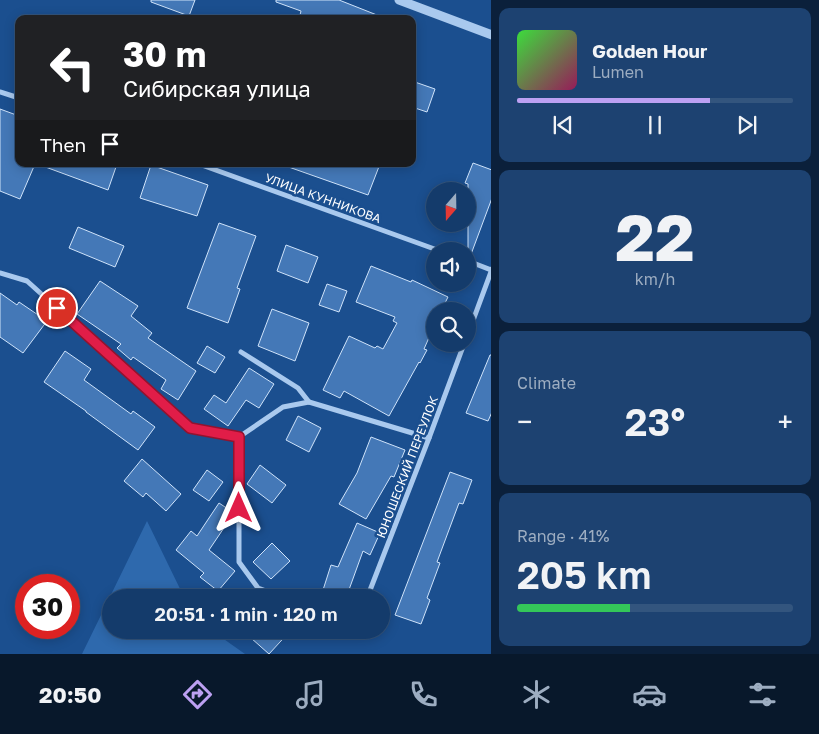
<!DOCTYPE html>
<html lang="en">
<head>
<meta charset="utf-8">
<style>
  :root { --surface:#143b6b; --page:#1d4271; --text:#f1f3f6; --muted:#9dadc1; --line:#33557e; --accent:#bca0f2 }
  body { margin:0; font-family:"Golos Text",sans-serif; background:var(--page); color:var(--text); height:100vh; display:flex; flex-direction:column; font-size:19px; white-space:nowrap }
  * { box-sizing:border-box; margin:0 }
  p { font-size:16px; color:var(--muted) }
  .icon { flex:none; width:28px; height:28px; fill:none; stroke:currentColor; stroke-width:2; stroke-linecap:round; stroke-linejoin:round }
  .map { position:relative; flex:1; overflow:hidden }
  .side { display:flex; flex-direction:column; gap:8px; padding:8px; background:#0b203b; width:328px }
  .side>* { flex:none }
  .top-card { position:absolute; left:15px; top:15px; width:401px; height:152px; border-radius:10px; box-shadow:0 2px 12px #0003,0 0 0 1px var(--line); background:#202124; color:#fff; overflow:hidden }
  .needle { width:32px; rotate:200deg }
  .tools { position:absolute; left:426px; top:182px; display:grid; gap:10px }
  .tools a { display:grid; place-items:center; width:50px; height:50px; border-radius:50%; background:var(--surface); box-shadow:0 2px 12px #0003,0 0 0 1px var(--line); font-size:25px }
  .speed { position:absolute; left:15px; top:574px; display:flex; gap:10px; font-size:25px; font-weight:700; text-align:center }
  .speed>* { display:grid; place-content:center; width:65px; height:65px; border-radius:50%; background:var(--surface); box-shadow:0 2px 12px #0003,0 0 0 1px var(--line); line-height:1 }
  .speed .limit { border:8px solid #d22; background:#fff; color:#111 }
  .pin { position:absolute; display:grid; place-items:center; width:42px; height:42px; color:#fff; margin:-21px; border:2px solid #fff; border-radius:50%; box-shadow:0 1px 5px #0007 }
  .me { position:absolute; width:55px; margin:-28px; rotate:0deg; stroke-linejoin:round; filter:drop-shadow(0 0 4px #0008) }
  .turn { display:flex; align-items:center; gap:18px; height:105px; padding:0 25px; font-size:22px }
  .turn .icon { width:65px; height:65px; stroke-width:2.5 }
  .turn b { display:block; font-size:35px; line-height:42px }
  .then { display:flex; align-items:center; height:48px; padding:0 25px; background:#0003; gap:10px; font-size:19px }
  .big { font-size:38px; font-weight:600; line-height:1.1 }
  .side .widget { flex:1; display:flex; flex-direction:column; justify-content:center; gap:8px; min-width:0; padding:0 18px; border-radius:10px; background:var(--page) }
  .side .dial { align-items:center; gap:0 }
  .dial b { font-size:65px; line-height:1 }
  .song { display:flex; align-items:center; gap:15px }
  .cover { width:60px; height:60px; border-radius:8px; background:linear-gradient(135deg,hsl(120 70% 55%),hsl(330 70% 35%)) }
  .played { height:5px; border-radius:2px; background:linear-gradient(90deg,var(--accent) 70%,var(--line) 70%) }
  .keys { display:flex; justify-content:space-around; direction:ltr }
  .heat { display:flex; justify-content:space-between; align-items:center; font-size:28px; direction:ltr }
  .charge { height:8px; border-radius:4px; background:linear-gradient(90deg,#34c759 41%,var(--line) 0) }
  .trip { position:absolute; left:102px; top:589px; width:288px; height:50px; border-radius:25px; background:var(--surface); box-shadow:0 2px 12px #0003,0 0 0 1px var(--line); font-weight:600; line-height:50px; text-align:center }
  .tabs { display:flex; height:80px; justify-content:space-around; align-items:center; background:#08182b; color:var(--muted) }
  .tabs .icon { width:35px; height:35px }
  .tabs .active { color:var(--accent) }
  .tabs b { font-size:22px; color:var(--text) }
  main { display:flex; flex:1; min-height:0 }
  .map>svg:first-child { display:block }
</style>
</head>
<body>
<main>
<div class="map">
<svg width="492" height="654" viewBox="0 0 492 654">
  <rect width="100%" height="100%" fill="#1b4f8f"/>
  <polygon fill="#2e69ad" points="147,521 184,597 111,598 111,630 211,630 245,654 82,654"/>
  <g fill="#4478b7" stroke="#cfe3fa">
    <polygon points="151,0 195,0 189,16 151,2"/>
    <polygon points="276,0 339,0 382,17 382,19 299,19 301,11 276,2"/>
    <polygon points="412,81 435,89 427,112 412,107"/>
    <polygon points="0,109 19,116 19,164 35,164 20,199 0,191"/>
    <polygon points="473,163 492,170 492,198 470,257 468,257 468,184 465,183"/>
    <polygon points="40,164 117,164 108,190 40,165"/>
    <polygon points="283,164 380,164 368,195 283,165"/>
    <polygon points="151,165 208,185 197,216 140,198"/>
    <polygon points="219,223 256,236 237,288 240,289 228,323 187,308"/>
    <polygon points="78,227 124,246 115,267 69,248"/>
    <polygon points="286,245 318,257 308,283 277,271"/>
    <polygon points="371,266 411,282 412,280 448,297 441,311 435,311 435,324 424,349 427,350 420,363 419,362 389,416 344,391 340,398 323,390 349,336 375,348 377,346 383,349 397,323 393,321 395,317 356,302"/>
    <polygon points="100,281 138,306 131,316 152,333 148,338 196,371 178,400 161,389 166,380 133,357 131,360 117,348 121,344 77,314"/>
    <polygon points="327,284 347,291 339,312 319,305"/>
    <polygon points="0,293 17,305 19,302 47,321 23,353 0,337"/>
    <polygon points="272,309 309,323 295,361 258,346"/>
    <polygon points="207,346 225,357 215,373 197,363"/>
    <polygon points="65,351 91,369 84,380 131,414 133,411 155,427 138,450 86,412 86,411 44,382"/>
    <polygon points="490,355 492,355 492,412 488,421 466,413"/>
    <polygon points="249,368 274,384 259,408 246,400 228,426 204,409 214,395 226,403"/>
    <polygon points="298,416 321,428 309,452 286,440"/>
    <polygon points="371,437 405,450 394,477 391,476 366,519 339,504 357,473"/>
    <polygon points="142,459 181,494 166,511 146,493 143,497 124,481"/>
    <polygon points="260,465 286,485 272,503 247,484"/>
    <polygon points="207,470 223,482 209,501 193,490"/>
    <polygon points="450,472 472,480 463,504 459,503 437,562 440,563 427,598 430,600 421,624 395,615"/>
    <polygon points="219,503 234,513 209,550 235,571 218,591 200,577 204,573 176,550 191,531 197,536"/>
    <polygon points="357,523 380,533 370,555 363,551 346,598 323,590 331,565 338,567"/>
    <polygon points="272,543 290,561 271,579 253,562"/>
    <polygon points="242,630 291,630 269,654"/>
  </g>
  <g fill="none" stroke-linecap="round" stroke-linejoin="round">
    <g stroke="#a9c9ee" stroke-width="5">
      <polyline points="0,92 19,98"/>
      <polyline points="199,164 440,251"/>
      <polyline points="468,261 491,270"/>
      <polyline points="0,273 27,281 190,428 239,437 283,407 309,402 429,438"/>
      <polyline points="468,334 492,269"/>
      <polyline points="241,352 298,388 309,402"/>
      <polyline points="239,437 239,562 258,588 285,598"/>
      <polyline points="367,598 429,438 464,344"/>
    </g>
    <polyline stroke="#a9c9ee" stroke-width="9" points="399,0 492,35"/>
  </g>
  <g fill="none" stroke-linecap="round" stroke-linejoin="round">
    <defs>
      <polyline id="route" points="57,308 190,428 239,437 239,508"/>
    </defs>
    <use href="#route" stroke="#92132f" stroke-width="12"/>
    <use href="#route" stroke="#e11d48" stroke-width="9"/>
  </g>
  <g text-anchor="middle" dominant-baseline="central" stroke-width="5" stroke-linejoin="round" paint-order="stroke">
    <g font-size="12" fill="#fff" stroke="#1b4f8f">
      <text transform="translate(323 198) rotate(20)">УЛИЦА КУННИКОВА</text>
      <text transform="translate(407 467) rotate(-69)">ЮНОШЕСКИЙ ПЕРЕУЛОК</text>
    </g>
  </g>
</svg>
<div class="tools">
<a><svg class="needle" viewBox="-14 -14 28 28"><path d="M0-13l5 13h-10z" fill="#e53935"/><path d="M0 13l5-13h-10z" fill="#9dadc1"/></svg></a>
<a><svg class="icon" aria-label="sound" viewBox="0 0 24 24"><path d="M4 9h4l5-4v14l-5-4H4zM17 9q2 3 0 6"/></svg></a>
<a><svg class="icon" aria-label="search" viewBox="0 0 24 24"><circle cx="10" cy="10" r="6"/><path d="M15 15l6 6"/></svg></a>
</div>
<div class="speed"><div class="limit">30</div></div>
<div class="pin" style="left:57px;top:308px;background:#d93025"><svg class="icon" aria-label="arrive" viewBox="0 0 24 24"><path d="M6 21V4h12l-3 4 3 4H6"/></svg></div>
<svg class="me" style="left:239px;top:508px" viewBox="-20 -20 40 40"><path d="M0-17L14 15 0 8-14 15z" fill="#e11d48" stroke="#fff" stroke-width="4"/></svg>
<div class="trip">20:51 · 1 min · 120 m</div>
<div class="top-card">
<div class="turn"><svg class="icon" aria-label="left" viewBox="0 0 24 24"><path d="M17 20v-9H6M10 6l-5 5 5 5"/></svg><div><b>30 m</b>Сибирская улица</div></div>
<div class="then">Then<svg class="icon" aria-label="arrive" viewBox="0 0 24 24"><path d="M6 21V4h12l-3 4 3 4H6"/></svg></div>
</div>
</div>
<section class="side">
<div class="widget">
<div class="song"><i class="cover"></i><div><b>Golden Hour</b><p>Lumen</p></div></div>
<div class="played"></div>
<div class="keys"><svg class="icon" aria-label="previous" viewBox="0 0 24 24"><path d="M18 5L8 12l10 7zM5 5v14"/></svg><svg class="icon" aria-label="pause" viewBox="0 0 24 24"><path d="M8 5v14M16 5v14"/></svg><svg class="icon" aria-label="next" viewBox="0 0 24 24"><path d="M6 5l10 7-10 7zM19 5v14"/></svg></div>
</div>
<div class="widget dial"><b>22</b><p>km/h</p></div>
<div class="widget"><p>Climate</p>
<div class="heat"><a>−</a><b class="big">23°</b><a>+</a></div>
</div>
<div class="widget"><p>Range · 41%</p><b class="big">205 km</b><div class="charge"></div></div>
</section>
</main>
<nav class="tabs">
<b>20:50</b>
<svg class="icon active" aria-label="directions" viewBox="0 0 24 24"><path d="M12 3l9 9-9 9-9-9zM9 14v-3h6M13 9l2 2-2 2"/></svg>
<svg class="icon" aria-label="music" viewBox="0 0 24 24"><path d="M9 18V5l10-2v13"/><circle cx="6" cy="18" r="3"/><circle cx="16" cy="16" r="3"/></svg>
<svg class="icon" aria-label="phone" viewBox="0 0 24 24"><path d="M5 4h4l2 5-3 2q2 4 5 5l2-3 5 2v4C11 20 4 13 5 4z"/></svg>
<svg class="icon" aria-label="climate" viewBox="0 0 24 24"><path d="M12 3v18M4 7l16 10M4 17L20 7"/></svg>
<svg class="icon" aria-label="car" viewBox="0 0 24 24"><path d="M5 17H2v-5l4-1 3-4h7l3 4 3 1v5h-3M9 17h6M6 11h13"/><circle cx="7" cy="17" r="2"/><circle cx="17" cy="17" r="2"/></svg>
<svg class="icon" aria-label="filters" viewBox="0 0 24 24"><path d="M4 7h16M4 17h16"/><circle cx="9" cy="7" r="2"/><circle cx="15" cy="17" r="2"/></svg>
</nav>
</body>
</html>
